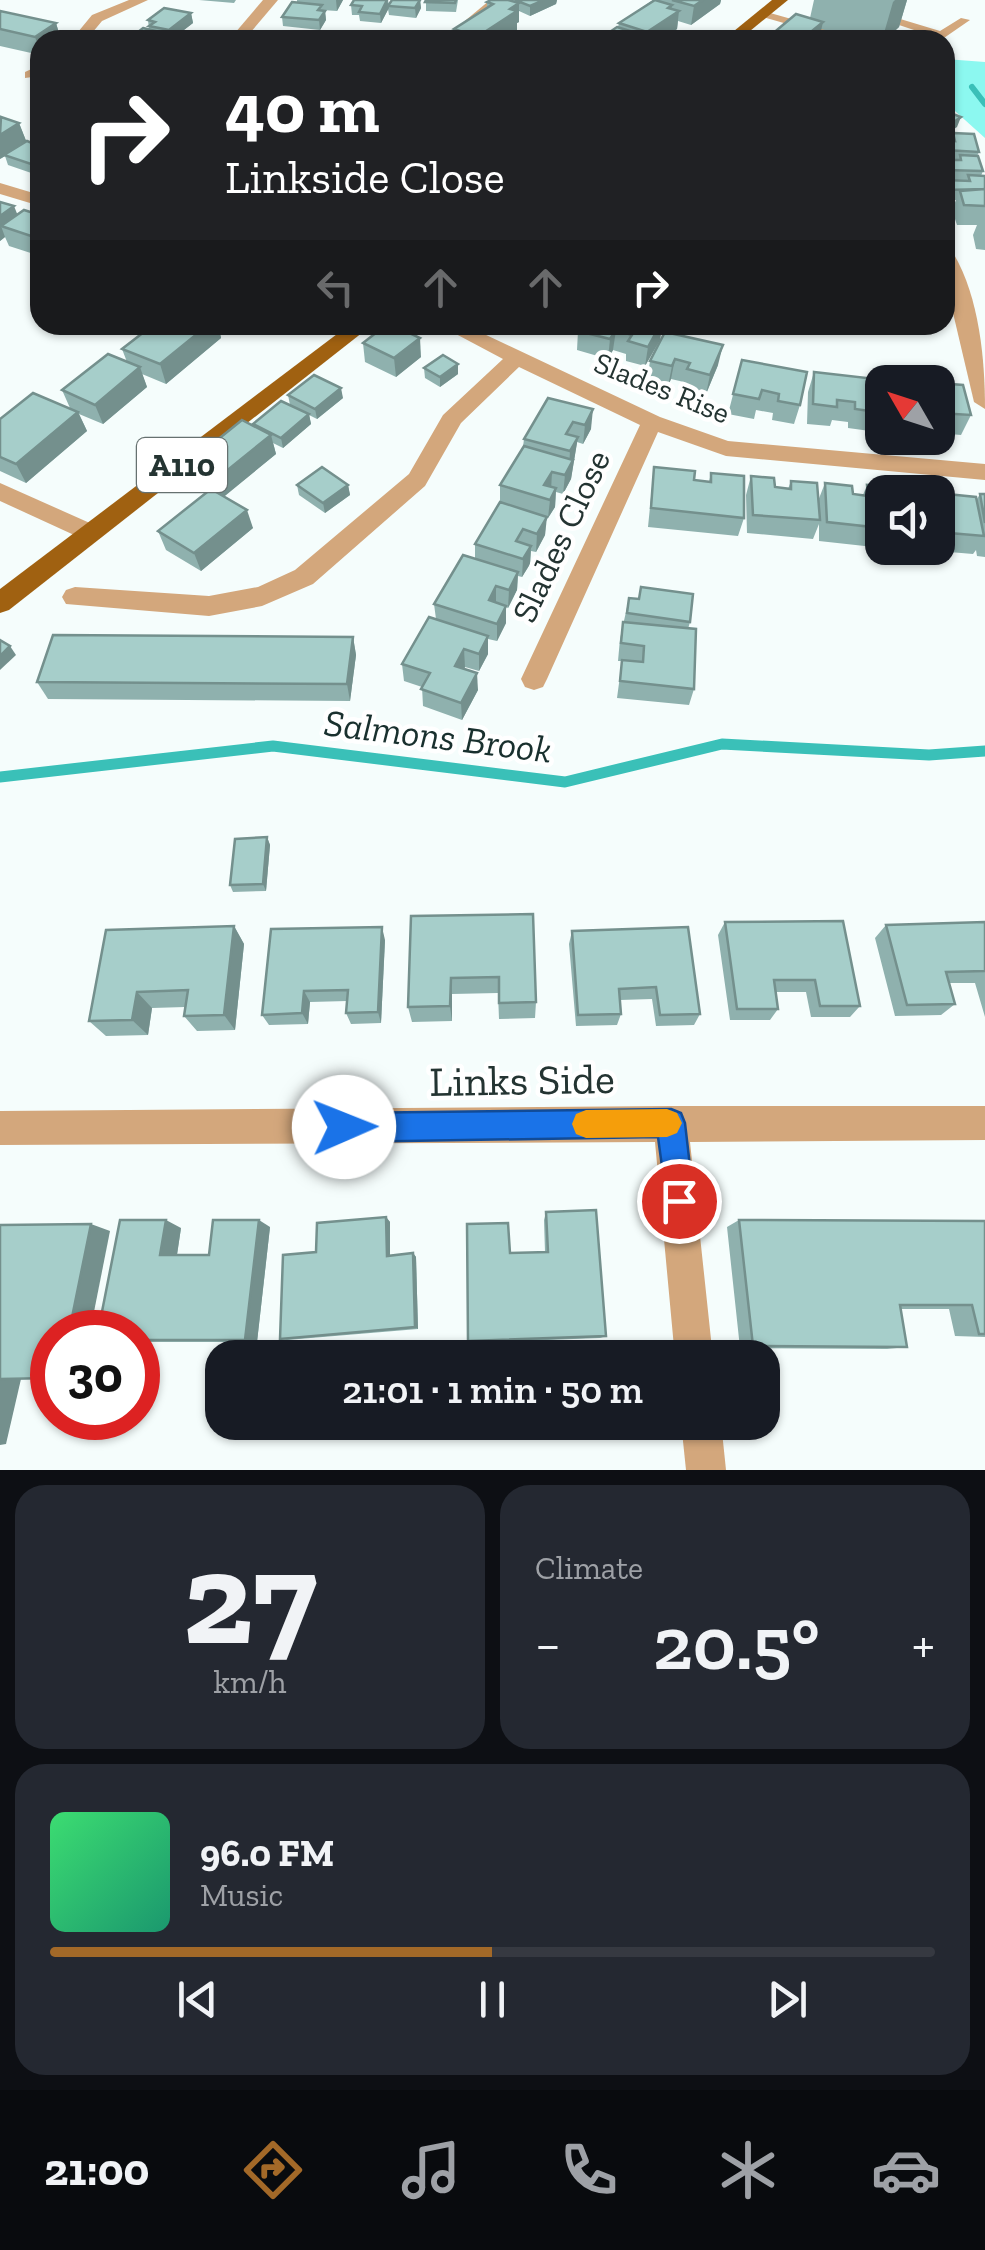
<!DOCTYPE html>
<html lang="en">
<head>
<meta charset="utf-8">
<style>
  :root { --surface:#171b24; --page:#242831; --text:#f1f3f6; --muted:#9ea1a6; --line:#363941; --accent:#a36928 }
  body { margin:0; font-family:"Zilla Slab",serif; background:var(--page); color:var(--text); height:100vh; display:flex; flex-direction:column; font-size:38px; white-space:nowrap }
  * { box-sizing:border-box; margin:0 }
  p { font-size:32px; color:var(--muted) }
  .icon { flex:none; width:55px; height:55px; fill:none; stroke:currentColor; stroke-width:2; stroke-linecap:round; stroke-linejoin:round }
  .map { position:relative; height:1470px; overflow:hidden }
  .sheet { display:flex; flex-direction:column; gap:15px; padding:15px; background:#0d0f14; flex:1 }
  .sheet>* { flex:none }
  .top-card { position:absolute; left:30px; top:30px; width:925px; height:305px; border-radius:30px; box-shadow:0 2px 8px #0004; background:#202124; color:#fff; overflow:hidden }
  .needle { width:65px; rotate:309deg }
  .controls { position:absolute; left:865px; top:365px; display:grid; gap:20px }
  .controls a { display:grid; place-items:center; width:90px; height:90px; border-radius:20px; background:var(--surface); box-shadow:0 2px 8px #0004; font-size:50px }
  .speed { position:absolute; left:30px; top:1310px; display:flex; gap:20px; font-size:50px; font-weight:700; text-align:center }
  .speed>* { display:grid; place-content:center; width:130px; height:130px; border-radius:50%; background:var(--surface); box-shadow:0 2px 8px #0004; line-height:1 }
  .speed .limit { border:15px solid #d22; background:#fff; color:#111 }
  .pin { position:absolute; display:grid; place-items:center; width:85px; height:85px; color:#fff; margin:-42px; border:5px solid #fff; border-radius:50%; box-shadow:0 2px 10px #0007 }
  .me { position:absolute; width:110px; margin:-55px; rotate:89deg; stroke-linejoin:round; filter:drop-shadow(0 0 8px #0008) }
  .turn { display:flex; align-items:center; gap:35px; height:210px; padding:0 30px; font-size:45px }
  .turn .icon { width:130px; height:130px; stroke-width:2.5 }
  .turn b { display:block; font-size:70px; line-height:85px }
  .lanes { display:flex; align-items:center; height:95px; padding:0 30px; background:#0003; justify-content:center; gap:50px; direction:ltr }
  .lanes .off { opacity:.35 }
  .big { font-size:75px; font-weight:600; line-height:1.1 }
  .sheet .widget { flex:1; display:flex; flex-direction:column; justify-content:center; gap:15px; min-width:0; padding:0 35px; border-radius:30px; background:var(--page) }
  .sheet .dial { align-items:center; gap:0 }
  .dial b { font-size:130px; line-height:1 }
  .song { display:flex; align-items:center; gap:30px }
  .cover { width:120px; height:120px; border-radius:15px; background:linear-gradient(135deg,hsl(140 70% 55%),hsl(160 70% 35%)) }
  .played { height:10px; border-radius:5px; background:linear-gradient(90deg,var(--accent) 50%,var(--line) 50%) }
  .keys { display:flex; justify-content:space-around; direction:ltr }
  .heat { display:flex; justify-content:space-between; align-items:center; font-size:55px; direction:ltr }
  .sheet .tiles { flex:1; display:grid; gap:15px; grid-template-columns:1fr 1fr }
  .widget:last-child { grid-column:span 2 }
  .trip { position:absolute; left:205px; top:1340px; width:575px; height:100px; border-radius:30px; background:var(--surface); box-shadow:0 2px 8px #0004; font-weight:600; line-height:100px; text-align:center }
  .menu { display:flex; height:160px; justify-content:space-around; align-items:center; background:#090b0e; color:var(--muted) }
  .menu .icon { width:70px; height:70px }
  .menu .current { color:var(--accent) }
  .menu b { font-size:45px; color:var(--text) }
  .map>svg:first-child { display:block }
</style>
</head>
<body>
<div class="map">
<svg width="985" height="1470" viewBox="0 0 985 1470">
  <rect width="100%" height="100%" fill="#f5fdfc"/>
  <polygon fill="#8cf8f0" points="945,59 985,62 985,138 945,102"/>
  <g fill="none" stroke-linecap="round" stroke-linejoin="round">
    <polyline stroke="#3ac0b8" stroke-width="6" points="972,87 985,104"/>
    <polyline stroke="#3ac0b8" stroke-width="11" points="0,777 273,746 565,782 722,744 929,755 985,751"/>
    <g fill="#d3a77c" fill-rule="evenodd">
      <polygon points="490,0 501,0 454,40 442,40"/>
      <polygon points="763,11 859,38 860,40 843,40 759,16 759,12"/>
      <polygon points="897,18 940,31 961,18 970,20 941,40 928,40 932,36 893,23 893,19"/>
    </g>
    <g fill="#d3a77c" fill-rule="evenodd">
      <polygon points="129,0 148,0 102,21 92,33 93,40 79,40 78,32 92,15"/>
      <polygon points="263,0 278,0 244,40 229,40"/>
      <polygon points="40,65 40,76 25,78 25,72"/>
      <polygon points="0,183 40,195 40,206 0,194"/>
      <path d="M 945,249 L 952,251 C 979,295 985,358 985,409 L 974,402 L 945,279 Z"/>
      <polygon points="439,325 465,325 660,417 728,441 985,464 985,480 726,456 658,432 547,679 543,687 534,690 525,687 521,679 640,425 519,367 461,423 425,486 313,584 262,606 209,616 66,604 62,597 66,590 75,587 209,596 258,587 295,570 409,474 443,415 503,359"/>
      <polygon points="0,483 101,528 105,534 93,543 85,540 0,501"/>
      <polygon points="671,1106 985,1106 985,1140 690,1142 713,1358 675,1358 655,1142 0,1145 0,1111"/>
      <polygon points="681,1422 721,1422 726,1470 686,1470"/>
    </g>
    <g fill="#a06111" fill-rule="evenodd">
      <polygon points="772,0 788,0 739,40 723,40"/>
      <polygon points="349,325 372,325 9,610 0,613 0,589"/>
    </g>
  </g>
  <g fill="#8fb1ae">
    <polygon points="199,0 236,0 234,3"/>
    <polygon points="297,0 343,0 337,11 322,10 325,11 326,20 320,30 283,26 282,17 297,3"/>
    <polygon points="354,0 388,0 389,5 392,0 420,0 421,8 416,18 389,15 388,9 381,23 360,21 359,15 352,15 351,5"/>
    <polygon points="426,0 458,0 456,12 426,11"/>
    <polygon points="491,0 557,0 556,4 530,16 519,11 519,22 517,23 517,30 501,40 454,40 454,29 487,8 487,2"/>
    <polygon points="653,0 721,0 720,4 691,25 678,21 677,29 661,40 598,40 618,27 619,23"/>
    <polygon points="814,0 907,0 899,27 885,40 866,40 821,29 819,40 810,18"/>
    <polygon points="0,11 56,23 61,40 40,40 40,55 0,46"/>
    <polygon points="191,13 193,23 171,40 128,40 149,30 148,20"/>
    <polygon points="19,123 26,141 40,146 40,176 8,165 5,156 0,159"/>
    <polygon points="953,133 979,152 977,156 983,171 981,176 985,176 985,250 976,249 973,235 977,225 957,225 952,210 956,200 945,200 945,180 965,180 945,180 945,140 951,141"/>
    <polygon points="0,202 17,214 40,215 40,256 9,246 5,237 0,241"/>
    <polygon points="153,325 243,325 234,333 219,328 221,338 166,384 142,374 147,387 103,424 79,414 87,431 26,483 0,471 0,419 70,408 62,390 127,362 122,349"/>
    <polygon points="519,325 540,325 538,328"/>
    <polygon points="582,325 662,325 660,340 645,366 626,361 626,354 613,350 608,359 577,350 578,331"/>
    <polygon points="665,332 718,365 706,394 683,389 684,382 671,379 668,386 647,381 650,361"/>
    <polygon points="363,343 421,357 396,377 365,362"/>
    <polygon points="742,360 800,405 794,424 772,420 773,413 756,410 754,419 728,414"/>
    <polygon points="458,364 458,374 440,387 425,378 424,368"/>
    <polygon points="814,372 877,398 882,383 882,430 877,403 877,412 870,431 848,428 848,422 832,420 830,426 807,424 808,392"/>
    <polygon points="938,383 971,415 961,435 938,433"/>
    <polygon points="288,395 343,398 317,419 309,415 311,424 283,448 273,443 276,454 224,496 253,528 201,571 166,550 158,531 207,493 191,484 185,466 290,405"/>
    <polygon points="548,398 591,429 583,444 577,442 571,479 563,494 556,492 555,507 548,518 546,518 545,535 536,552 531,551 530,564 522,577 518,576 517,590 508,608 506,607 506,623 497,641 488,639 488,654 479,671 465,667 464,669 478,690 462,720 423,706 422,687 404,681 402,664 436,619 434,604 475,559 475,544 500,502 500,485 523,447 524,439"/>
    <polygon points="654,467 694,480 709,482 711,473 744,518 738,536 648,527"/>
    <polygon points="751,476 775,487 788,489 791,481 818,501 825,483 853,494 863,495 867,485 882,492 882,548 893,548 892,549 819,541 819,524 813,539 747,533 746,495"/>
    <polygon points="297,485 348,485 350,495 325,513 299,495"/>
    <polygon points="947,494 977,499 980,494 985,494 985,557 977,556 976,550 973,554 902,548 938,548 938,503 942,503"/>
    <polygon points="629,598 690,622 688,629 694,689 689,705 617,698 622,661 618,661 620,639"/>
    <polygon points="353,637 356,655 350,701 48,699 37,682"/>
    <polygon points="267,837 270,845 266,891 233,892 230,885"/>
    <polygon points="411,916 536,1002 535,1018 499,1019 498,993 452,994 452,1021 412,1022 408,1007"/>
    <polygon points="725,922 860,1006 850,1017 811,1017 806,992 775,992 778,1009 770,1020 730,1020 718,935"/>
    <polygon points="985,922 985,1017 975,983 949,983 955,1004 941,1015 895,1016 875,938 886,925"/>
    <polygon points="234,926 244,944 235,1030 197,1031 184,1016 185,1007 152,1008 148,1035 106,1036 89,1021"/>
    <polygon points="572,931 700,1014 694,1025 656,1026 652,999 620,1000 621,1014 617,1025 576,1026 569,944"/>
    <polygon points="385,940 381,1023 351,1024 346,1013 347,1001 310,1002 308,1024 269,1025 262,1015"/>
    <polygon points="546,1212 606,1336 600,1338 469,1343 468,1341 510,1253 545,1252 544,1220"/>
    <polygon points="386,1217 390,1222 390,1256 413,1253 416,1257 418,1329 287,1340 280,1339 316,1252"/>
    <polygon points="739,1220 985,1221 985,1337 955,1336 949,1309 901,1309 907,1347 887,1349 740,1348 727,1227"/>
    <polygon points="270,1227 257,1342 138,1342 138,1332 181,1228 177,1255 209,1255"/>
  </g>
  <g fill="#74908d">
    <polygon points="336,0 343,0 337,11"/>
    <polygon points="387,0 389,8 381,23 380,14"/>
    <polygon points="420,0 421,8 416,18 415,8"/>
    <polygon points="544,0 557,0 556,4 530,16 530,6"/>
    <polygon points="703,0 721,0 720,4 691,25 694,6"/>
    <polygon points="895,0 907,0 899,27 885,40 882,40 893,2"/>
    <polygon points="519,3 519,22 517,23 517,30 501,40 477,40 477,37"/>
    <polygon points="672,5 670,17 679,11 677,29 661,40 646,40 647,32"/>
    <polygon points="325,11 326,20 320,30 319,20"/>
    <polygon points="191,13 193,23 171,40 169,30"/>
    <polygon points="823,22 819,40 801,40"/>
    <polygon points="56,23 61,40 40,40 40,51 35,37"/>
    <polygon points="164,33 166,40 155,40"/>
    <polygon points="961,117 957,127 945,135 945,128"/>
    <polygon points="19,123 27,143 0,159 0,135"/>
    <polygon points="14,206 22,226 1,226 5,237 0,241 0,216"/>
    <polygon points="208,325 218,325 221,338 166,384 160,364"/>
    <polygon points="232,325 243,325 234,333"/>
    <polygon points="660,325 662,325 660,340 645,366 648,347"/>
    <polygon points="616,330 613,350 608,359 610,339"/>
    <polygon points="420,338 421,357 396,377 394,358"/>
    <polygon points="723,345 718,365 706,394 710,375"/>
    <polygon points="675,359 671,379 668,386 672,366"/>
    <polygon points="458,364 458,374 440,387 440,377"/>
    <polygon points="140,367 147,387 103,424 95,405"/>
    <polygon points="341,388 343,398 317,419 315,409"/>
    <polygon points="593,409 591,429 583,444 585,425"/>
    <polygon points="78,412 87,431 26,483 16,464"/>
    <polygon points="309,414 311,424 283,448 281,438"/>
    <polygon points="271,435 276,454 220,500 214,481"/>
    <polygon points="578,437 571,479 563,494 565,475 569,468 570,451"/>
    <polygon points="552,472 551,491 544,485"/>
    <polygon points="348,485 350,495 325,513 323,503"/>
    <polygon points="556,488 555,507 548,518 550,500"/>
    <polygon points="247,510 253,528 201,571 194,553"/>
    <polygon points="547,517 545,535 536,552 537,534"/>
    <polygon points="531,546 530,564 522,577 523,559"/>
    <polygon points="518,572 517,590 508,608 509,590"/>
    <polygon points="496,586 496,604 489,600"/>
    <polygon points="506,606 506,623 497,641 497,624"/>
    <polygon points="488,636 488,654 479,671 479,654"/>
    <polygon points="353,637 356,655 350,701 347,684"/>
    <polygon points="10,646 16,655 0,670 0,656"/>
    <polygon points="464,649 465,667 456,683 455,666"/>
    <polygon points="477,673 478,690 462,720 461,703"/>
    <polygon points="267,837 270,845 266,891 263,884"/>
    <polygon points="234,926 244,944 235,1030 224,1015"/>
    <polygon points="382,927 385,940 381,1023 378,1012"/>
    <polygon points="451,978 452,994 452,1021 450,1006"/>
    <polygon points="304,991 310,1002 308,1024 302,1013"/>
    <polygon points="137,992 152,1008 148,1035 132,1020"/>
    <polygon points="386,1217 390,1222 390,1260 387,1256"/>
    <polygon points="166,1220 181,1228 176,1261 160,1255"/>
    <polygon points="259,1220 270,1227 257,1342 245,1340"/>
    <polygon points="91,1224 110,1231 90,1332 69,1332"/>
    <polygon points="413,1253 416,1257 418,1329 415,1327"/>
    <polygon points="0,1379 21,1379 6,1444 0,1445"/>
  </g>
  <g fill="#a6ceca" stroke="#74908d" stroke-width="2.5">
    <polygon points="354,0 387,0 380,14 359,12 362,6 351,5"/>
    <polygon points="392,0 420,0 415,8 388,6"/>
    <polygon points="426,0 456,0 455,3 425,2"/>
    <polygon points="491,0 508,0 519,3 510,9 517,11 477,37 454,29 493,4 487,2"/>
    <polygon points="515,0 544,0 530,6"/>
    <polygon points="655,0 672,5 668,8 679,11 647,32 619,23"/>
    <polygon points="672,0 703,0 694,6"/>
    <polygon points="292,2 322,5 318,10 325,11 319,20 282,17"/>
    <polygon points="164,8 191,13 169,30 149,26 155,22 148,20"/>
    <polygon points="0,11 56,23 35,37 0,29"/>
    <polygon points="796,14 823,22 801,40 765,40"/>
    <polygon points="617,27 646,36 640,40 598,40"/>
    <polygon points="143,28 164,33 155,40 128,40"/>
    <polygon points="945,111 961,117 945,128"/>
    <polygon points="1,117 19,123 0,135"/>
    <polygon points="953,133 974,134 979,152 945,150 945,140 955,141"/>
    <polygon points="27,141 40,146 40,167 4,155"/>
    <polygon points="960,155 978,156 983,171 945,170 945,160 961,160"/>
    <polygon points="968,175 985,176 985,189 945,190 945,180 970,181"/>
    <polygon points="985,189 985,206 964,205 960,191"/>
    <polygon points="0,202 14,206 0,216"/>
    <polygon points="24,210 40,215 40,239 1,226"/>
    <polygon points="153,325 208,325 160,364 122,349"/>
    <polygon points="386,325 393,325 420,338 394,358 363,343"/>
    <polygon points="582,325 660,325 648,347 628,341 632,335 616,330 610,339 578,331"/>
    <polygon points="665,332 723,345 710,375 687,369 690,363 675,359 672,366 650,361"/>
    <polygon points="108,354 140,367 95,405 62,390"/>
    <polygon points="443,355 458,364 440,377 424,368"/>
    <polygon points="742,360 807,372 800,405 778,401 779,394 762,390 759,399 733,394"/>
    <polygon points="814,372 876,379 877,412 855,409 855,402 837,400 837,407 813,404"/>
    <polygon points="314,375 341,388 315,409 288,395"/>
    <polygon points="884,380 931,382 884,382"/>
    <polygon points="938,383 963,385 971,415 938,413"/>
    <polygon points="33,393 78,412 16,464 0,457 0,419"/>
    <polygon points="548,398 593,409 585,425 573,422 566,434 578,437 570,451 524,439"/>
    <polygon points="281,401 309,414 281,438 253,424"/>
    <polygon points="242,420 271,435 214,481 185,466"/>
    <polygon points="524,446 573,460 565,475 552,472 544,485 556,488 550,500 500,485"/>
    <polygon points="322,467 348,485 323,503 297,485"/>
    <polygon points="654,467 695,471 694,480 711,482 711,473 744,476 744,518 651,508"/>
    <polygon points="751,476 774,478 775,487 791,489 791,481 817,483 820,520 753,515"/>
    <polygon points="825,483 852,486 853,494 868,496 867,485 898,488 898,492 882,492 882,528 827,522"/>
    <polygon points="211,489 247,510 194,553 158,531"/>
    <polygon points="947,494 976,497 984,536 938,532 938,503 948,504"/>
    <polygon points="980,494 985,494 985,523"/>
    <polygon points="500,502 547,517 537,534 523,529 516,541 531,546 523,559 475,544"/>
    <polygon points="463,555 518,572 509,590 496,586 489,600 506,606 497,624 434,604"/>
    <polygon points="641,587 693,594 690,622 627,613 629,598 639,599"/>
    <polygon points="429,617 488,636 479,654 464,649 455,666 477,673 461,703 421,689 430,673 402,664"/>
    <polygon points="623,622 696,629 694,689 620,681 622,660 643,662 644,646 621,643"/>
    <polygon points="53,635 353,637 347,684 37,682"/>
    <polygon points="0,640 10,646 0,656"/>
    <polygon points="267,837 263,884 230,885 235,839"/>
    <polygon points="533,914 536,1002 499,1003 499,977 451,978 450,1006 408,1007 411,916"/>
    <polygon points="843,921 860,1006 820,1006 815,980 774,980 778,1009 737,1009 725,922"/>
    <polygon points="985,922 985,971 946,972 955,1004 907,1005 886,925"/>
    <polygon points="234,926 224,1015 184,1016 188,990 137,992 132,1020 89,1021 106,930"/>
    <polygon points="382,927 378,1012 346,1013 348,990 304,991 302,1013 262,1015 271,929"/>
    <polygon points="688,927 700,1014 660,1015 656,987 619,989 621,1014 578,1015 572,931"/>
    <polygon points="596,1210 606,1336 468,1341 467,1224 508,1223 510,1253 548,1252 546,1212"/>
    <polygon points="386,1217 387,1256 413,1253 415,1327 280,1339 283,1255 316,1252 317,1223"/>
    <polygon points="120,1220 166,1220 160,1255 209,1255 213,1220 259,1220 245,1340 138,1340 138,1332 98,1332"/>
    <polygon points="739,1220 985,1221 985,1334 979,1334 972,1305 900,1305 907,1347 753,1346"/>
    <polygon points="91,1224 69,1332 52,1332 52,1378 0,1379 0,1225"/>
  </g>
  <polygon fill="#1a73e8" stroke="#114b97" stroke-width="2.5" points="671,1109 681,1113 685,1123 694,1201 689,1211 679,1216 668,1211 658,1137 344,1142 334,1137 330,1127 334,1117 344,1113"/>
  <polygon fill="#f59e0b" points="667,1109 677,1113 682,1123 677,1133 667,1137 586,1138 576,1134 572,1124 576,1114 586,1110"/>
  <g text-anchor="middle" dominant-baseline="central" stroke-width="9" stroke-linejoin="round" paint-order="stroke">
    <g font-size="30" fill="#243432" stroke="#fff">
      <text transform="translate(662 388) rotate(22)">Slades Rise</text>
    </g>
    <rect fill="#fff" stroke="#667170" stroke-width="2.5" x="137" y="438" width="90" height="54" rx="8"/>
    <g font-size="32" font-weight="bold" fill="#243432">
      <text x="182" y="465">A110</text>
    </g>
    <g font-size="35" fill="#243432" stroke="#fff">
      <text transform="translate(561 536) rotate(-65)">Slades Close</text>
    </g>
    <g font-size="38" font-style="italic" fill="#19302e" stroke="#fff">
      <text transform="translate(438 736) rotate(7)">Salmons Brook</text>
    </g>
    <g font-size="42" fill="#243432" stroke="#fff">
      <text transform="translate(522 1080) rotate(-1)">Links Side</text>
    </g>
  </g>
</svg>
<div class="controls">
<a><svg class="needle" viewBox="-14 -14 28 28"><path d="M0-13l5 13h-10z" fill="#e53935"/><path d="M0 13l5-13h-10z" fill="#9ea1a6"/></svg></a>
<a><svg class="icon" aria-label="sound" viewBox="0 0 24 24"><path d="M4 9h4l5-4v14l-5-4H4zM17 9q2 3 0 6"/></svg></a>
</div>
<div class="speed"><div class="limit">30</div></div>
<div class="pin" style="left:679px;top:1201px;background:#d93025"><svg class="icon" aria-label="arrive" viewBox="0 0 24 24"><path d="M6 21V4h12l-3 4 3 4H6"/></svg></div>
<svg class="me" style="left:344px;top:1127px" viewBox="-20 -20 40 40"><circle r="19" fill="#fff"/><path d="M0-13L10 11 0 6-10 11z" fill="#1a73e8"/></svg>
<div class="trip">21:01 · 1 min · 50 m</div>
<div class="top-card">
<div class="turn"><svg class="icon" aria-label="right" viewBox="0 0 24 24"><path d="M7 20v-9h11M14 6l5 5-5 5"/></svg><div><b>40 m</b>Linkside Close</div></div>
<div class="lanes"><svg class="icon off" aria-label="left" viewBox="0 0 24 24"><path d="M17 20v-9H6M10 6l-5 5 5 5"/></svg><svg class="icon off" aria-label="ahead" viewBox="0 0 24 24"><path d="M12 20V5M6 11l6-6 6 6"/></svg><svg class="icon off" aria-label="ahead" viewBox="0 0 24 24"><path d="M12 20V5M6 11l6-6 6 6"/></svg><svg class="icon" aria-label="right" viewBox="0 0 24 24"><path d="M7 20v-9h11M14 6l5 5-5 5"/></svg></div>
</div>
</div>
<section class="sheet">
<div class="tiles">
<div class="widget dial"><b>27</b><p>km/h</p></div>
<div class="widget"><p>Climate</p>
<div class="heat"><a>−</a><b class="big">20.5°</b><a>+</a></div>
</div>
<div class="widget">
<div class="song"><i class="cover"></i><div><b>96.0 FM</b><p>Music</p></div></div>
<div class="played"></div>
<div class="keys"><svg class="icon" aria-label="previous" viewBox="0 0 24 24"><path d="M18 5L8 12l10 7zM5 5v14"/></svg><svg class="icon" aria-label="pause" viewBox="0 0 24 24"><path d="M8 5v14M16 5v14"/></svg><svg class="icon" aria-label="next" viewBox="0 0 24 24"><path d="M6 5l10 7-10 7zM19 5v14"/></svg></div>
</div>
</div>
</section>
<nav class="menu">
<b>21:00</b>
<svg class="icon current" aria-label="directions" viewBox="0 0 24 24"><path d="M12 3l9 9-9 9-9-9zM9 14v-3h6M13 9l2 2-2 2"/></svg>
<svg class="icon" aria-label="music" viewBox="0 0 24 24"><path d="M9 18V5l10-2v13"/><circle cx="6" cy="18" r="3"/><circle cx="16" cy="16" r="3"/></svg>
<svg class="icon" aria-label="phone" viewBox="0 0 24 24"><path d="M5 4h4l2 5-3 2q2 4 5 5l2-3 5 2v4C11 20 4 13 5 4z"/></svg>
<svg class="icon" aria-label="climate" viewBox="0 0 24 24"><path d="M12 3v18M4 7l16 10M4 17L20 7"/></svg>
<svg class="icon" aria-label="car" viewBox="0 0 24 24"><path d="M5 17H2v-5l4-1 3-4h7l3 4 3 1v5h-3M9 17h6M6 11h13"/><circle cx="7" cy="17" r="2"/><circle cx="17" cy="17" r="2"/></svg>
</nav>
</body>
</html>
